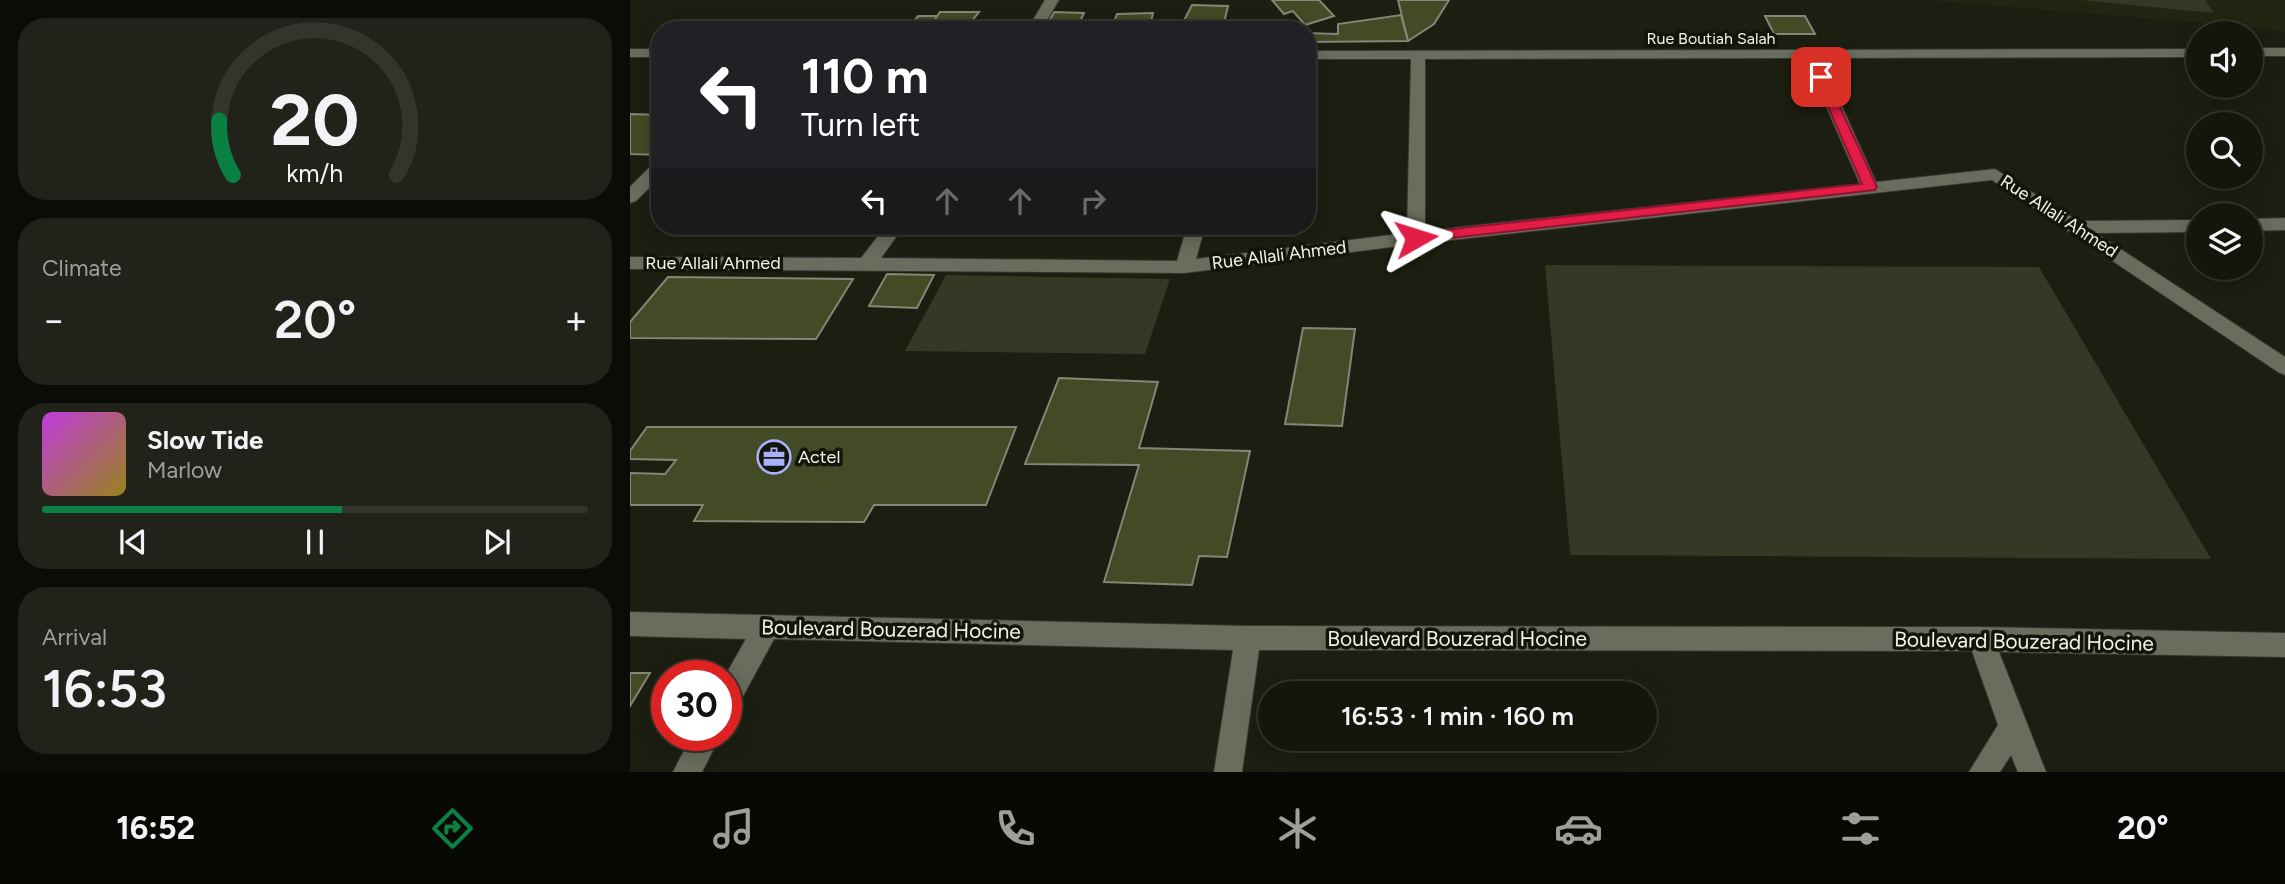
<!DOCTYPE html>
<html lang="en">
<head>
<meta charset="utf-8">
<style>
  :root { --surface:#14160c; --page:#21231a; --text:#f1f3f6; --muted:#9d9f9d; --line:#33352d; --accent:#0b8043 }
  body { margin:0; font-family:Figtree,sans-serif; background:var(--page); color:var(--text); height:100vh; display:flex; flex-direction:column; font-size:26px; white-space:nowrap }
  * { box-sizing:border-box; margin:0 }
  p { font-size:23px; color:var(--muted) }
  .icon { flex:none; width:38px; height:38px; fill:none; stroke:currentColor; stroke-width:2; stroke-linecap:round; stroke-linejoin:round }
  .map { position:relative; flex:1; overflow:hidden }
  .panel { display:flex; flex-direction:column; gap:18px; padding:18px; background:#0b0c07; width:630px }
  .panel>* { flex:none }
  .guide { position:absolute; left:21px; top:21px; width:665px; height:214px; border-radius:28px; box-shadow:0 4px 18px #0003,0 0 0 2px var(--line); background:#202124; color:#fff; overflow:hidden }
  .fabs { position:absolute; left:1556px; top:21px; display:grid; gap:14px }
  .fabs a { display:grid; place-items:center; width:77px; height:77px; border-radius:50%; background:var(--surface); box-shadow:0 4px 18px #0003,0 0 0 2px var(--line); font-size:35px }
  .speed { position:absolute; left:21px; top:660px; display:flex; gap:14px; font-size:35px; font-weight:700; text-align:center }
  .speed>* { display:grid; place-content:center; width:91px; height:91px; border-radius:50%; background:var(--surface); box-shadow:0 4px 18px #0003,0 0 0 2px var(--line); line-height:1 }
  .speed .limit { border:10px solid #d22; background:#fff; color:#111 }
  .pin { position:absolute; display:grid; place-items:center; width:60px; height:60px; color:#fff; margin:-30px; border-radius:14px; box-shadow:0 4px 10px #0006 }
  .me { position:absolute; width:77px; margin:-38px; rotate:84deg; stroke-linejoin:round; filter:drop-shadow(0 0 5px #0008) }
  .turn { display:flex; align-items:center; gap:24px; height:147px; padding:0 35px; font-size:32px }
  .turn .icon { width:91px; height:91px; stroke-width:2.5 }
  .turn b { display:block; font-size:49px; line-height:60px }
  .lanes { display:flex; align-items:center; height:66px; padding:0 35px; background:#0003; justify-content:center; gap:35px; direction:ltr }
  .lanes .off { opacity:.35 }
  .big { font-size:52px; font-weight:600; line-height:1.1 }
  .panel .widget { flex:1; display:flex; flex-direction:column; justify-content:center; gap:10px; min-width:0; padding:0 24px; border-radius:28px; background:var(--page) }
  .panel .dial { align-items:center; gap:0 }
  .dial svg { height:182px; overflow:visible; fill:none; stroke:var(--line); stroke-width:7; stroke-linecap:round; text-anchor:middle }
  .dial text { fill:var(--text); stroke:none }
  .song { display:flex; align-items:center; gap:21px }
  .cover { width:84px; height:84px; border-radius:10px; background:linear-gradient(135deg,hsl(290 70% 55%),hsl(50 70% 35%)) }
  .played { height:7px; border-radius:4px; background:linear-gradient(90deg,var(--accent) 55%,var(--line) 55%) }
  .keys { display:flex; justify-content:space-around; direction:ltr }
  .heat { display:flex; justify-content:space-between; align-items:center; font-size:38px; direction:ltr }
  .trip { position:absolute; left:628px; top:681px; width:399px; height:70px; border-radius:35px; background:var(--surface); box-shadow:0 4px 18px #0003,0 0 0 2px var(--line); font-weight:600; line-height:70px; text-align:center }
  .dock { display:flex; height:112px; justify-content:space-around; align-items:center; background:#080905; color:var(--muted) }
  .dock .icon { width:49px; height:49px }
  .dock .active { color:var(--accent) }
  .dock b { font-size:32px; color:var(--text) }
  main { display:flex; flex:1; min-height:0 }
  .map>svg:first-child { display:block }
</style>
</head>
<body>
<main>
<section class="panel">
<div class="widget dial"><svg viewBox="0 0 100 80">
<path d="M14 69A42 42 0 1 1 86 69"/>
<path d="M14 69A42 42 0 0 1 8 45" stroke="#0b8043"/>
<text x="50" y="56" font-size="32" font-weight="700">20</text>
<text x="50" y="72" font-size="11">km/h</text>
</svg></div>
<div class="widget"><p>Climate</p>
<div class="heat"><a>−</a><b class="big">20°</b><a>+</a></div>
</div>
<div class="widget">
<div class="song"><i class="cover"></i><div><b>Slow Tide</b><p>Marlow</p></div></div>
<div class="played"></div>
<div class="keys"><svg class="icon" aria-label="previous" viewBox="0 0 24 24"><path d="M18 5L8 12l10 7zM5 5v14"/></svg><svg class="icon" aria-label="pause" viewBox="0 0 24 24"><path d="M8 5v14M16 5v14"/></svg><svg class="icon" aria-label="next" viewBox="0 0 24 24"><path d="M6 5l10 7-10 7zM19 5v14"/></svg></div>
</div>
<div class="widget"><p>Arrival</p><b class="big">16:53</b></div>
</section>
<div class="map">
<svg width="1655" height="772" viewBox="0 0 1655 772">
  <rect width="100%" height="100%" fill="#1b1e10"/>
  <polygon fill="#212511" points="1295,0 1655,0 1655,32 1622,27"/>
  <g fill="#343825">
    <polygon points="1450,0 1575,0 1584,13"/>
    <polygon points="915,265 1409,267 1581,559 940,555"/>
    <polygon points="316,275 540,279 515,354 275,351"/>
  </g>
  <g fill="#434a26" stroke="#838776" stroke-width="2">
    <polygon points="642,0 689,0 704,16 675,25 663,11 654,14"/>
    <polygon points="768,0 819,0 804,24 778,41"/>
    <polygon points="562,5 598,6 594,23 658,24 658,30 549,30"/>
    <polygon points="310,12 349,12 341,22 303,22"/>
    <polygon points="424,12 454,13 446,30 429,30 432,25 417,25"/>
    <polygon points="523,13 521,22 484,22 487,14"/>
    <polygon points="771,15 778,41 677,42 677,33 708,34 708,24"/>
    <polygon points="288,16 307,16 303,22 283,22"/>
    <polygon points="1135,16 1175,16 1185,34 1144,34"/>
    <polygon points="0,114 30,115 30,155 0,154"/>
    <polygon points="257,274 304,275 287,308 239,306"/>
    <polygon points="38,277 223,279 186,339 0,338 0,322"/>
    <polygon points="673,328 725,329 712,426 655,424"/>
    <polygon points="429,378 528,382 509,448 620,451 597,557 569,556 562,585 474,582 509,465 395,464"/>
    <polygon points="17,427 386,427 356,505 244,505 234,522 64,521 73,505 0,505 0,473 35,474 46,460 0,459 0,451"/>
    <polygon points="0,673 20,673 0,706"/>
  </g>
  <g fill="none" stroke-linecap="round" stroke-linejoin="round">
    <defs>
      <g id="minor">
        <polygon points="415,0 429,0 411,30 397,30"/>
        <rect x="1620" y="48" width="35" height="8"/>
        <rect x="0" y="49" width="30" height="8"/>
        <path d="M 1568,49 L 1568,57 L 1190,58 L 1246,182 L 1365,169 L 1448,221 L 1568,220 L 1568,232 L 1466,233 L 1655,357 L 1655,375 L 1648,372 L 1362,180 L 786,244 L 554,273 L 0,269 L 0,257 L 231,258 L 256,226 L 274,226 L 251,258 L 547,261 L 557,226 L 575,226 L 566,259 L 777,233 L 781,59 L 677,59 L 677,51 ZM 1175,58 L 1230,184 L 795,231 L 795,59 Z"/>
        <polygon points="30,162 30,177 6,201 0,203 0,187 24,163"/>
        <polygon points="1655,218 1655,230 1620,231 1620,219"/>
        <polygon points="0,612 618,626 1351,627 1655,633 1655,657 1369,652 1416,772 1388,772 1381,755 1370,772 1339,772 1368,725 1342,651 629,650 612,772 584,772 603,650 144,639 106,709 96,713 95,676 116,639 0,636"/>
        <polygon points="62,735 91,735 72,772 43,772"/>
      </g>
    </defs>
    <use href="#minor" stroke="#353730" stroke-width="2"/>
    <use href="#minor" fill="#696d5d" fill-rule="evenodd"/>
  </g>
  <polygon fill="#e11d48" stroke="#92132f" stroke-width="2" points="1186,75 1196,77 1247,187 1245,190 786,242 779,238 786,233 1232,184 1185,77"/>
  <defs>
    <symbol id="office-ring" viewBox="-11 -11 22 22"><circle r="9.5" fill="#121508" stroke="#a8b0fc" stroke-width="1.5"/><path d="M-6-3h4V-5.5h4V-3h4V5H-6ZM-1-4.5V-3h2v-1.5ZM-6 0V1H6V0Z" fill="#a8b0fc"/></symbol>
  </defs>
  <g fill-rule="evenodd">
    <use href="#office-ring" x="125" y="438" width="38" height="38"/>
  </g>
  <g text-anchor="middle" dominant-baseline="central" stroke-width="7" stroke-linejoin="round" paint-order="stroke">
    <g font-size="16" fill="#f1f3ea" stroke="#121508">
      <text x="1081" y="38">Rue Boutiah Salah</text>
    </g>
    <g font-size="18" fill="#f1f3ea" stroke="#121508">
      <text transform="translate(1429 216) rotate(33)">Rue Allali Ahmed</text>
      <text transform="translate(649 255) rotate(-7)">Rue Allali Ahmed</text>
      <text x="83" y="263">Rue Allali Ahmed</text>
    </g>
    <g font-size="18" fill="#f1f3ea" stroke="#121508" text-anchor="start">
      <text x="168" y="457">Actel</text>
    </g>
    <g font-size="21" fill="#f1f3ea" stroke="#121508">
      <text transform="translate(261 629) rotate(1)">Boulevard Bouzerad Hocine</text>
      <text x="827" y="638">Boulevard Bouzerad Hocine</text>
      <text transform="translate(1394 641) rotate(1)">Boulevard Bouzerad Hocine</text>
    </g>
  </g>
</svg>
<div class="fabs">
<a><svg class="icon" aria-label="sound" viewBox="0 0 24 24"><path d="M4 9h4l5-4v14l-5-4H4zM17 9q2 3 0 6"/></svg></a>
<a><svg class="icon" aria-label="search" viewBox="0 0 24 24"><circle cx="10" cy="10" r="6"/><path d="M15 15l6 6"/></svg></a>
<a><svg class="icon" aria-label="layers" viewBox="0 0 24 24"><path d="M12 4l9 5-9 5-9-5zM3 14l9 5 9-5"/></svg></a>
</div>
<div class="speed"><div class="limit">30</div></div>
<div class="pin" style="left:1191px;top:77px;background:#d93025"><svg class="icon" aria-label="arrive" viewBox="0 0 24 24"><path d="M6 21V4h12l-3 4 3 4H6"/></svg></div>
<svg class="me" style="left:786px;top:238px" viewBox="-20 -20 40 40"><path d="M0-17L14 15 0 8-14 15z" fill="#e11d48" stroke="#fff" stroke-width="4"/></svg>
<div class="trip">16:53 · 1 min · 160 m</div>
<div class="guide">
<div class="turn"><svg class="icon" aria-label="left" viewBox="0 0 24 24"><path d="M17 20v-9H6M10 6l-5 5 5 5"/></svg><div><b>110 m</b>Turn left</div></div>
<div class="lanes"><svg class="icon" aria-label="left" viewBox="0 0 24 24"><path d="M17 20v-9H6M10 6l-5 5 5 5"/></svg><svg class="icon off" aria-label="ahead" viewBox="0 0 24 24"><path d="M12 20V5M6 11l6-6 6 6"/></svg><svg class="icon off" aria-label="ahead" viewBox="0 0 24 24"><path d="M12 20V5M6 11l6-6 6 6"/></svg><svg class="icon off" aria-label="right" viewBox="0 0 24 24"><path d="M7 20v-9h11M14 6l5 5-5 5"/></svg></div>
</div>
</div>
</main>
<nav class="dock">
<b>16:52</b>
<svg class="icon active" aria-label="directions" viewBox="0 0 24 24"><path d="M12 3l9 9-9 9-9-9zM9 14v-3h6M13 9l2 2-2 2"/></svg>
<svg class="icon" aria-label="music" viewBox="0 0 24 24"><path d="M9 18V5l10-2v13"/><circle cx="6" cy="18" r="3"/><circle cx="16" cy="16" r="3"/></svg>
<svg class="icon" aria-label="phone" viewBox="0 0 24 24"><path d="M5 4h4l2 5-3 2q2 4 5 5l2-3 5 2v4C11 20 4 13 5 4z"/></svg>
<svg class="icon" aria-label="climate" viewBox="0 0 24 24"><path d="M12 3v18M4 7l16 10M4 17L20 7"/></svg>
<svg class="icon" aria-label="car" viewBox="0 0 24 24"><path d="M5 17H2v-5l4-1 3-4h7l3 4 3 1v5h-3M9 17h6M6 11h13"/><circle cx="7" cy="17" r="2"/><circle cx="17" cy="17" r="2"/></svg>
<svg class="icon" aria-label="filters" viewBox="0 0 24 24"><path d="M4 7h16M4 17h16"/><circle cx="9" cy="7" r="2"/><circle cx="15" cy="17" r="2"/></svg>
<b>20°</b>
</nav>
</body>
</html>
